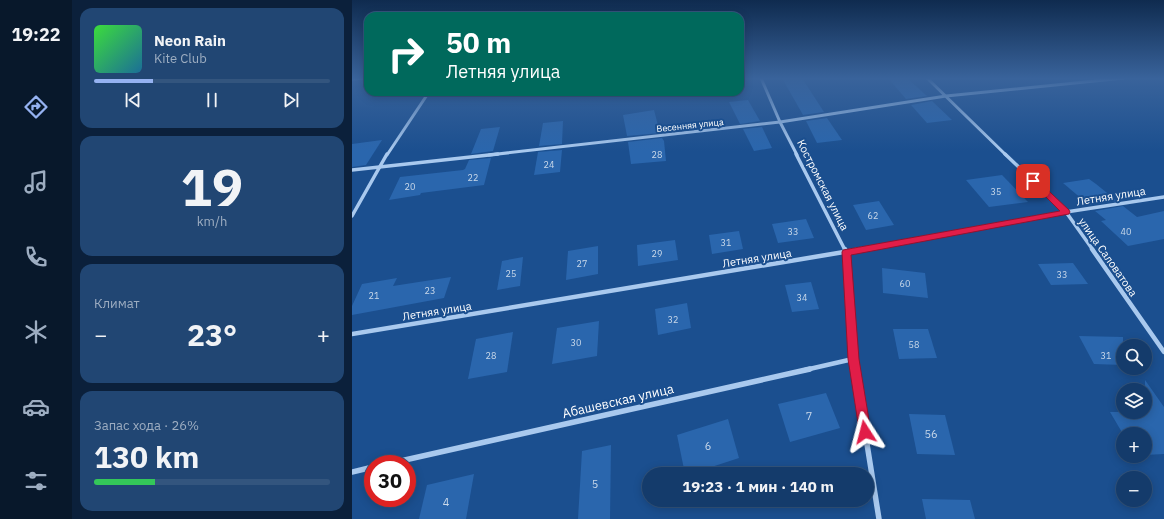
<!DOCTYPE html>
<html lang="ru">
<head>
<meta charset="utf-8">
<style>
  :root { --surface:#143b6b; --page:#214673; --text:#f1f3f6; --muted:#9dadc1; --line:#33557e; --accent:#95b2f1 }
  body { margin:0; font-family:"IBM Plex Sans",sans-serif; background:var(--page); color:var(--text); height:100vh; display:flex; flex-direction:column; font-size:15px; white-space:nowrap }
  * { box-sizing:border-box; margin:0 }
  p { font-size:13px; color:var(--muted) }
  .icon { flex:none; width:22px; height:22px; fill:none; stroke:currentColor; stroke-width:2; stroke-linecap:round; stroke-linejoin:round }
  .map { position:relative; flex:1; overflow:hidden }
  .sheet { display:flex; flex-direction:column; gap:8px; padding:8px; background:#0b203b; width:280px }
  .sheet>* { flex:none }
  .top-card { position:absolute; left:12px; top:12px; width:380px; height:84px; border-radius:12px; box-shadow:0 2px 10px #0003,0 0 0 1px var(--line); background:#00695c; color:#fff; overflow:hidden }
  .tools { position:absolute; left:764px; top:339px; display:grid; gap:8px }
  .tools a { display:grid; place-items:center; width:36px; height:36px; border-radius:50%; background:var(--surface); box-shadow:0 2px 10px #0003,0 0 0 1px var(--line); font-size:20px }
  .speed { position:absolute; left:12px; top:455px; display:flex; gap:8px; font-size:20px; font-weight:700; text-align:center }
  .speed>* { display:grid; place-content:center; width:52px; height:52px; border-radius:50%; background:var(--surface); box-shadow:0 2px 10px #0003,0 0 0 1px var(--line); line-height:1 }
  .speed .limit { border:6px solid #d22; background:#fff; color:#111 }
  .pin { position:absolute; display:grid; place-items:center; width:34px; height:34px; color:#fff; margin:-17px; border-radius:8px; box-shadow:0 2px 6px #0006 }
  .me { position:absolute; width:44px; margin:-22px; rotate:351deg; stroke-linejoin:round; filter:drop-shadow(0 0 3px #0008) }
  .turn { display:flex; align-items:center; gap:14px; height:84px; padding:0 16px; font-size:18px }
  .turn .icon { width:52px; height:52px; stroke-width:2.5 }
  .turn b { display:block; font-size:28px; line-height:34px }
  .big { font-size:30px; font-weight:800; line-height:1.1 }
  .sheet .tile { flex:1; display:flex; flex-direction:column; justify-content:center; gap:6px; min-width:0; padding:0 14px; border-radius:12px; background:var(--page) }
  .sheet .dial { align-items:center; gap:0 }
  .dial b { font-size:52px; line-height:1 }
  .song { display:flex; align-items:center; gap:12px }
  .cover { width:48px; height:48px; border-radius:6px; background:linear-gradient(135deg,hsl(120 70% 55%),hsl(200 70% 35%)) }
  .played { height:4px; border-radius:2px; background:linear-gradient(90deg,var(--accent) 25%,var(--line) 25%) }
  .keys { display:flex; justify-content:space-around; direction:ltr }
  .heat { display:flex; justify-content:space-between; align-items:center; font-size:22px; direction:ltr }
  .charge { height:6px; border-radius:3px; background:linear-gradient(90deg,#34c759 26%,var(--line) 0) }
  .trip { position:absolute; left:290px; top:467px; width:232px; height:40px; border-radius:20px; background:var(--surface); box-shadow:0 2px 10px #0003,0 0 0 1px var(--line); font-weight:800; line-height:40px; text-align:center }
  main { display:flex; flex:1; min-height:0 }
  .tabs { display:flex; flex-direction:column; width:72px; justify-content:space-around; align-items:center; background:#08182b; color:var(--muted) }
  .tabs .icon { width:28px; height:28px }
  .tabs .selected { color:var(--accent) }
  .tabs b { font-size:18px; color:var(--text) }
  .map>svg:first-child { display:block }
</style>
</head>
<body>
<main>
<nav class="tabs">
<b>19:22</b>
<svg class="icon selected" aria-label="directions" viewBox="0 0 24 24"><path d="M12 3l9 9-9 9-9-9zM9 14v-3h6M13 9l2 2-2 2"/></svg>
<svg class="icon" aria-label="music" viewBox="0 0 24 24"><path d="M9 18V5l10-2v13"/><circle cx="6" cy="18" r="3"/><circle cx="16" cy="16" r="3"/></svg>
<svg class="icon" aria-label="phone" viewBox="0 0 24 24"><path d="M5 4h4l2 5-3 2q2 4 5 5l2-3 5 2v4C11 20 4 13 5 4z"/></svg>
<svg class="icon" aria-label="climate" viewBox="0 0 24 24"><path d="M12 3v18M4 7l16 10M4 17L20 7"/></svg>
<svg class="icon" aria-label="car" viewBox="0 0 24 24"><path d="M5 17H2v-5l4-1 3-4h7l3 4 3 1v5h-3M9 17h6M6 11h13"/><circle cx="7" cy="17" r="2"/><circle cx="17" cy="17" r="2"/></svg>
<svg class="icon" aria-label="filters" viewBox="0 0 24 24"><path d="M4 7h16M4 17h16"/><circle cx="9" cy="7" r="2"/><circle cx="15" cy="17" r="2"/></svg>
</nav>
<section class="sheet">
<div class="tile">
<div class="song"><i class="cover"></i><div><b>Neon Rain</b><p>Kite Club</p></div></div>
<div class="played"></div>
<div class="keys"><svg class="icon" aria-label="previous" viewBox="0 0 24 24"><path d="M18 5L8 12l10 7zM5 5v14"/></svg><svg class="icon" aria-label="pause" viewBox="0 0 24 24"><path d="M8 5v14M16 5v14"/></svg><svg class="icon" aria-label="next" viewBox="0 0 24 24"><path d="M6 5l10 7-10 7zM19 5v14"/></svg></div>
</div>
<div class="tile dial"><b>19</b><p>km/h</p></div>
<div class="tile"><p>Климат</p>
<div class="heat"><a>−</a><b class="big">23°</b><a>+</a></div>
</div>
<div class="tile"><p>Запас хода · 26%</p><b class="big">130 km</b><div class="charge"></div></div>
</section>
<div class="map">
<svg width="812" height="519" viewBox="0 0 812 519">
  <rect width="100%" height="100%" fill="#1b4f8f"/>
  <g fill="#2a66ad">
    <polygon points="430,78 450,78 472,112 451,115"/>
    <polygon points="536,78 555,78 575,96 554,99"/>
    <polygon points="396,100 408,121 388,124 377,102"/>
    <polygon points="580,101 600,120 575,123 559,105"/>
    <polygon points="302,110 308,133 275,136 271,115"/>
    <polygon points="475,118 490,140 465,143 454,121"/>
    <polygon points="211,121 210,144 187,146 191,123"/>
    <polygon points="148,127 141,151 119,154 129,129"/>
    <polygon points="410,127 420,148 402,151 391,129"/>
    <polygon points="310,138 312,141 314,161 279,164 276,142"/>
    <polygon points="30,140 14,165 0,167 0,144"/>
    <polygon points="210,150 208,172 182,175 186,152"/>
    <polygon points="139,158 132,185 69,193 68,195 37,200 48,177 111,170 113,169 117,160"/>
    <polygon points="650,175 676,202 637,207 614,180"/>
    <polygon points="737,179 744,184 765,201 737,205 711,183"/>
    <polygon points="527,201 542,225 514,230 501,205"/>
    <polygon points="771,206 785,217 812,211 812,239 776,246 749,221 754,220 743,211"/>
    <polygon points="454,219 462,238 426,243 420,224"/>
    <polygon points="387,231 391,249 360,254 357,235"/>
    <polygon points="323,240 326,260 286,266 285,245"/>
    <polygon points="246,246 246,274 214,280 216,251"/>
    <polygon points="171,257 168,286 145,290 150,261"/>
    <polygon points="721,263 736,284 699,285 686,264"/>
    <polygon points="530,268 573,273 576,298 531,293"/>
    <polygon points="99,277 92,298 0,315 0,306 10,284 45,278 41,286"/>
    <polygon points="459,282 467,309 440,312 433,285"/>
    <polygon points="335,303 339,328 306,335 303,309"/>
    <polygon points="247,321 245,356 200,364 205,328"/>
    <polygon points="541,329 576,329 585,358 547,359"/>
    <polygon points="161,332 155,372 116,379 124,339"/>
    <polygon points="727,336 771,337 771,365 742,364"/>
    <polygon points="793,380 812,407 812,454 793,455 793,434 771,434 758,412 793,412"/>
    <polygon points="474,393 488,428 438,442 426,404"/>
    <polygon points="557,414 593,415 603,455 565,454"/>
    <polygon points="376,419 387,458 338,474 333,474 325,435"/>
    <polygon points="259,445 258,519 226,519 230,451"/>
    <polygon points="122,474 114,519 67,519 75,485"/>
    <polygon points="570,499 618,500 623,519 574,519"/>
  </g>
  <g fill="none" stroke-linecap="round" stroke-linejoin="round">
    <g stroke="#a9c9ee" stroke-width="3">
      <polyline points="409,78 428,122 445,155"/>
      <polyline points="575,78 654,155"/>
      <polyline points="0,79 15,78"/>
      <polyline points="35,155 77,92"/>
      <polyline points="137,155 428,122 594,96 772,78"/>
    </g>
    <g stroke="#a9c9ee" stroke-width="3.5">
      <polyline points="444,154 493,250"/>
      <polyline points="653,154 714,212 741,250"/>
      <polyline points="0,170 146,154"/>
      <polyline points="0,216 35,154"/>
      <polyline points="504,250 714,212 812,197"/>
    </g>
    <g stroke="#a9c9ee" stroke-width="4.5">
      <polyline points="493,249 494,252 503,370"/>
      <polyline points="740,249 812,352"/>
      <polyline points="0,334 510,249"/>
      <polyline points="453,370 501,359"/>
    </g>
    <g stroke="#a9c9ee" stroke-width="5.5">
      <polyline points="503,369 527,519"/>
      <polyline points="35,464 458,369"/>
      <polyline points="0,472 21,467"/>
    </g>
  </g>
  <linearGradient id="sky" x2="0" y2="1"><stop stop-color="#0f2b4f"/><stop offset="0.52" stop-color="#39639b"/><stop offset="1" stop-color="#39639b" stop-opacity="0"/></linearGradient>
  <rect width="812" height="151" fill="url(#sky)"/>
  <polygon fill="#e11d48" stroke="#92132f" points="681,178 684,179 717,210 718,212 717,214 499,255 507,359 519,432 517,436 513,438 508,436 496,359 490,252 491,250 708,211 679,182 679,179"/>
  <g text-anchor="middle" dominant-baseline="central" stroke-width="4" stroke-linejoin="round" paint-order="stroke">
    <g font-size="9" fill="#fff" stroke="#1b4f8f">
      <text transform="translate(338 125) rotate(-6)">Весенняя улица</text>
    </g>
    <g font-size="9" fill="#cad9ea">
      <text x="305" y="154">28</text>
      <text x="197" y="164">24</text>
      <text x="121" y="177">22</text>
      <text x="58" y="186">20</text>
      <text x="644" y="191">35</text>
      <text x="521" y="215">62</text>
      <text x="441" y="231">33</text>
      <text x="774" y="231">40</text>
      <text x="374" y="242">31</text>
      <text x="305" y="253">29</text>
      <text x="230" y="263">27</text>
      <text x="159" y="273">25</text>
      <text x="710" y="274">33</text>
      <text x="553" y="283">60</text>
      <text x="78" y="290">23</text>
      <text x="22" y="295">21</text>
      <text x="450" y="297">34</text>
      <text x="321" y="319">32</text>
      <text x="224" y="342">30</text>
      <text x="562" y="344">58</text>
      <text x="139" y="355">28</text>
      <text x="754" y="355">31</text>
    </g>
    <g font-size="11" fill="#fff" stroke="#1b4f8f">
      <text transform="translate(471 185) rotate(63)">Костромская улица</text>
      <text transform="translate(759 196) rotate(-9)">Летняя улица</text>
      <text transform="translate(756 257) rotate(55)">улица Саловатова</text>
      <text transform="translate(405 258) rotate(-9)">Летняя улица</text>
      <text transform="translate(85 311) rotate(-9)">Летняя улица</text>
    </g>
    <g font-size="11" fill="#cad9ea">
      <text x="457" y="416">7</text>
      <text x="579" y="434">56</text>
      <text x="356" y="446">6</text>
      <text x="243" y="484">5</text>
      <text x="94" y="502">4</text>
    </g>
    <g font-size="13" fill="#fff" stroke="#1b4f8f">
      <text transform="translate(266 401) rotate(-13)">Абашевская улица</text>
    </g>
  </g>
</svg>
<div class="tools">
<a><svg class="icon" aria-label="search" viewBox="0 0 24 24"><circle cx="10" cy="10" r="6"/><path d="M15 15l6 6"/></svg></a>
<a><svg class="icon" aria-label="layers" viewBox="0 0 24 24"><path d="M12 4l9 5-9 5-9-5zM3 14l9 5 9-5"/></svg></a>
<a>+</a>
<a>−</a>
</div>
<div class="speed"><div class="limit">30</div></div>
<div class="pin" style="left:681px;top:181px;background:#d93025"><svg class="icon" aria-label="arrive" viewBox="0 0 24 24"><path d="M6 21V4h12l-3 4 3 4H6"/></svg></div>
<svg class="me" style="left:513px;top:432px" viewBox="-20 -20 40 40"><path d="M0-17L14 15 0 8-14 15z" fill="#e11d48" stroke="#fff" stroke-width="4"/></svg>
<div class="trip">19:23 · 1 мин · 140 m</div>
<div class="top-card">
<div class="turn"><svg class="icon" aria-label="right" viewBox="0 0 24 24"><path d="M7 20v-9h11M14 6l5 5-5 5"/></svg><div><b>50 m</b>Летняя улица</div></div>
</div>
</div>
</main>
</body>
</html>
